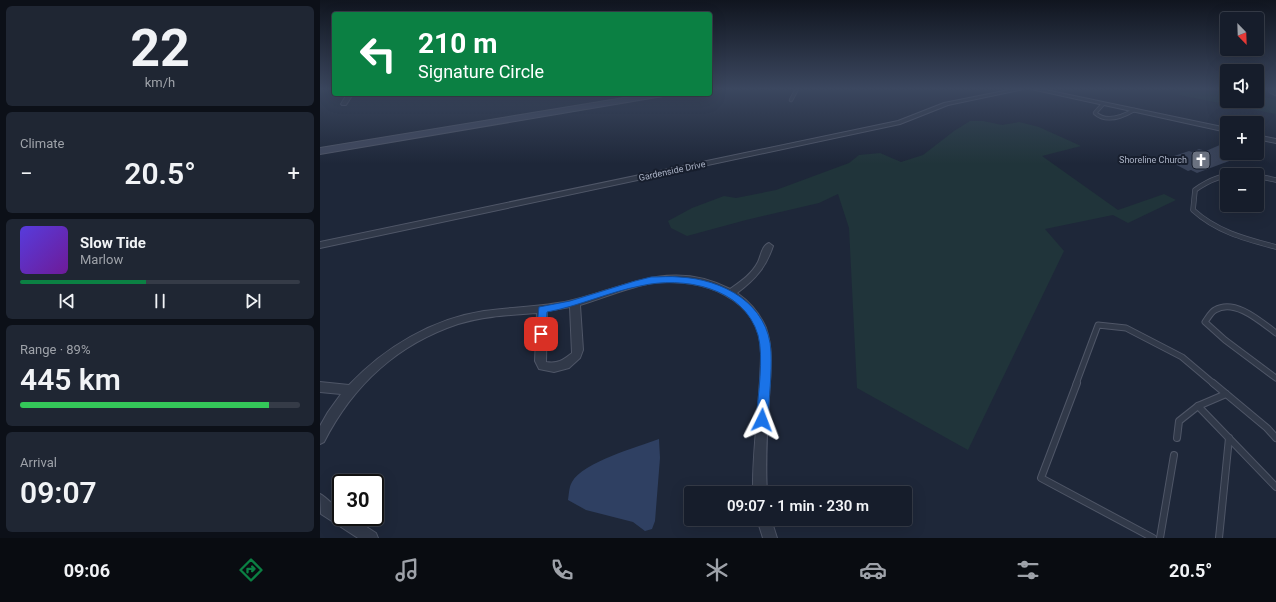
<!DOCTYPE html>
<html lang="en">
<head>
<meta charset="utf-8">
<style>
  :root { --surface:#161d2b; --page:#1f2633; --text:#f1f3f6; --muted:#9ea2a9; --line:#353b47; --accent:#0b8043 }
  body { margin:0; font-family:Roboto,sans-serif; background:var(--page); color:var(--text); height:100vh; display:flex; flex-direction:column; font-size:15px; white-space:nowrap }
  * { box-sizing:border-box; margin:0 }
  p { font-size:13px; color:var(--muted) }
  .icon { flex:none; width:22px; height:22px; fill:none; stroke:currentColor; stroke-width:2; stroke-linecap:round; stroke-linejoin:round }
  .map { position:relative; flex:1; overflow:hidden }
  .details { display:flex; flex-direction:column; gap:6px; padding:6px; background:#0c1018; width:320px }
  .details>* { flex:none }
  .banner { position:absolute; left:12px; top:12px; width:380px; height:84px; border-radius:4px; box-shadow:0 4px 16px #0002,0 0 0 1px var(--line); background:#0b8043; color:#fff; overflow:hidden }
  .needle { width:26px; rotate:157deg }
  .fabs { position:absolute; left:900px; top:12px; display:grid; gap:8px }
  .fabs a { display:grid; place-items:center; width:44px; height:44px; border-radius:4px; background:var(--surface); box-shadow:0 4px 16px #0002,0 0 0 1px var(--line); font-size:20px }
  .speed { position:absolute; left:12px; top:474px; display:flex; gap:8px; font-size:20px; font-weight:700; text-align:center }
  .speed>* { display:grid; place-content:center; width:52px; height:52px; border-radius:50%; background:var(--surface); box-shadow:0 4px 16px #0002,0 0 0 1px var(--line); line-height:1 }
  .speed .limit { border:2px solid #111; border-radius:6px; background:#fff; color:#111 }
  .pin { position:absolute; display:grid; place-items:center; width:34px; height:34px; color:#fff; margin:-17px; border-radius:8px; box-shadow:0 2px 6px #0006 }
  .me { position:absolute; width:44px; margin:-22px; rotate:3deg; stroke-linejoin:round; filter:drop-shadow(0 0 3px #0008) }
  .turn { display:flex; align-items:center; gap:14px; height:84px; padding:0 20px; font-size:18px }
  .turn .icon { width:52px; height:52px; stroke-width:2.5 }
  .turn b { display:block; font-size:28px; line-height:34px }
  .big { font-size:30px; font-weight:600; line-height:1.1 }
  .details .tile { flex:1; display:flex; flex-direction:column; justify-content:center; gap:6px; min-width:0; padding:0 14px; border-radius:6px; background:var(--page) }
  .details .dial { align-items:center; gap:0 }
  .dial b { font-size:52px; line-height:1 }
  .song { display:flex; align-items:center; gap:12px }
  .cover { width:48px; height:48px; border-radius:6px; background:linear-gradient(135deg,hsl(250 70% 55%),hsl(280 70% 35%)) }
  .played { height:4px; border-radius:2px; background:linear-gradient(90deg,var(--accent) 45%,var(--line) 45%) }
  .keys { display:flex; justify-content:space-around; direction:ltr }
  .heat { display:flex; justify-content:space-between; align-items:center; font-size:22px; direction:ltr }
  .charge { height:6px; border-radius:3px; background:linear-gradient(90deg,#34c759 89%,var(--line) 0) }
  .trip { position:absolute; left:364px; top:486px; width:228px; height:40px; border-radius:4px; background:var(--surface); box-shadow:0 4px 16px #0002,0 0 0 1px var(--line); font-weight:600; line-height:40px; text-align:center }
  .dock { display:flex; height:64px; justify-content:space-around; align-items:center; background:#090c11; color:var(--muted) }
  .dock .icon { width:28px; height:28px }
  .dock .current { color:var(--accent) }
  .dock b { font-size:18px; color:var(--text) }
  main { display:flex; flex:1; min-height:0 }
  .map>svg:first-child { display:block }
</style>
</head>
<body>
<main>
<section class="details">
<div class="tile dial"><b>22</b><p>km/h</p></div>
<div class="tile"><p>Climate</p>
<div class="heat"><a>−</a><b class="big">20.5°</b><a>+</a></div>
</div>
<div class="tile">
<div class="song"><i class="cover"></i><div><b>Slow Tide</b><p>Marlow</p></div></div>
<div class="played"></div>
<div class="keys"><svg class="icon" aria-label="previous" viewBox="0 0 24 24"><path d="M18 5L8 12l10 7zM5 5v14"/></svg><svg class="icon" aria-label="pause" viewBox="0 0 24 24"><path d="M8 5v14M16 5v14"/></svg><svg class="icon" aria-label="next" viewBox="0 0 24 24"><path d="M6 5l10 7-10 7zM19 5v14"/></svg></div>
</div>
<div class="tile"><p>Range · 89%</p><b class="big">445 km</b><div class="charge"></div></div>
<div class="tile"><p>Arrival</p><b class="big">09:07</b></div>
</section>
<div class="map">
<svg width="956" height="538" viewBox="0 0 956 538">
  <rect width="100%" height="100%" fill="#1e2739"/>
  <g fill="#20343a">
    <polygon points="860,89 907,89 907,101 937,101 937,95 956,100 956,114 859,95"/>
    <polygon points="650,121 663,121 682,125 699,122 719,127 761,146 722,156 798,210 844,194 856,200 808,223 793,215 725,229 744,251 648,450 537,388 529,228 518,194 499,203 426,220 367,236 351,228 348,221 372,208 404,196 416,198 456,190 529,163 539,155 560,153 581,162 603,155 634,131"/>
  </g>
  <path fill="#2f4062" d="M 339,439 L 340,458 L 335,521 L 332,529 L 325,531 L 313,522 L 266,510 L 248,500 C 249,494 249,487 252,482 C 263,462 318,447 339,439 Z"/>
  <polygon fill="#394359" points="902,144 907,146 907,153 928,154 877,173 871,170 868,171 851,162 854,161 848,158 869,151 872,152 879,149 886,151"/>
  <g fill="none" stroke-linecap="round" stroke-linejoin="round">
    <defs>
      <g id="lane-far3">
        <polyline points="956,90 950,91 956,94"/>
        <polyline points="471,100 477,89"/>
        <path d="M 783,104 L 775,113 C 786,123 802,117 814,110"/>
      </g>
      <g id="lane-far2">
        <path d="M 935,175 C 913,171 893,177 875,190 L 873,210 C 897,232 926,239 956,247"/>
        <polyline points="937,176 956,180"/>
      </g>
      <g id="lane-far1">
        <path d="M 956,333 C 941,322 915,298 895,310 C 891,312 888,318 885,322 L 905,340 L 956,378"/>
        <polyline points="756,384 778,325 806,328 862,357 894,384"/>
      </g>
      <g id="lane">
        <polyline points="757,383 721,478 833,538"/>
        <polyline points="893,383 947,428 956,438"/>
        <polyline points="878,406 956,487"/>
        <polyline points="857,438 859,421 878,406 906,394"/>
        <polyline points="840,538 854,455"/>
        <polyline points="899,538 909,438"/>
      </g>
      <g id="street">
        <polygon points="694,89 704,89 628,105 580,124 0,248 0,242 578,121 624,103"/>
        <polygon points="711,89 721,89 907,128 907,132"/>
        <polygon points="27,94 33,94 26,105 22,105 21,104"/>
        <polygon points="937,135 956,139 956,143 937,139"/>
        <path d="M 449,243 L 453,246 C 446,267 435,280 417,293 C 430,302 440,314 446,328 C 454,351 450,375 449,398 C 447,430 445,461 447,493 L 433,493 C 432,446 441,400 441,353 C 441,297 380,277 333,283 C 308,287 284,298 260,305 L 263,350 L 260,358 L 249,368 L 234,372 L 219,369 L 215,361 L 217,313 C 191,315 164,316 138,324 C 78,344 33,385 4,442 L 0,444 L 0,426 L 8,412 L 21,394 L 0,392 L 0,382 L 29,385 C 65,347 112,319 164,311 C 192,307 221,307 249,301 C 305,288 351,258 410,289 C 420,282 432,274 438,262 C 441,256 442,245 449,243 ZM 250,307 L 252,353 C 243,360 238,364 226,362 L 227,311 Z"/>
        <path d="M 0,494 C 6,497 14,506 21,511 L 21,517 L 31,517 L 56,533 L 58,538 L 38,538 L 1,514 Z"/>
        <polygon points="437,519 451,519 457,538 443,538"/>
      </g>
      <polygon id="secondary" points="328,94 347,94 343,96 0,154 0,148"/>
    </defs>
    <use href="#lane-far3" stroke="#4f5667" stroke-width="4.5"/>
    <use href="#lane-far2" stroke="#4f5667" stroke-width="5.5"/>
    <use href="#lane-far1" stroke="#4f5667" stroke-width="7"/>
    <use href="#lane" stroke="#4f5667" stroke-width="8"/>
    <use href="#street" stroke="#4f5667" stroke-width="2"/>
    <use href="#secondary" stroke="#4f5667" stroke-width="2"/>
    <use href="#lane-far3" stroke="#313949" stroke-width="3"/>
    <use href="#lane-far2" stroke="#313949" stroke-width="4"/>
    <use href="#lane-far1" stroke="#313949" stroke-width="5"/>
    <use href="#lane" stroke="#313949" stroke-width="6"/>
    <use href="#street" fill="#313949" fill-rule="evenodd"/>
    <use href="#secondary" fill="#3f475c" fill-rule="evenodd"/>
  </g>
  <linearGradient id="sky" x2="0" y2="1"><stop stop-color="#10151f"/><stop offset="0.54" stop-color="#3b475f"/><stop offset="1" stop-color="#3b475f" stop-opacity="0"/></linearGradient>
  <rect width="956" height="164" fill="url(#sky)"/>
  <path fill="#1a73e8" stroke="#114b97" d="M 331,277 C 341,277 350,276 359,277 C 403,279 449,304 451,352 C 452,374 449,397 448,420 L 447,423 L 442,425 L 438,423 L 436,420 C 438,396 444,357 438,335 C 424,287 363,276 320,286 C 289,292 259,306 227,312 L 226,334 L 224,337 L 217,337 L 216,334 L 219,307 L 250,301 L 315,281 Z"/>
  <defs>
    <symbol id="church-square" viewBox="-11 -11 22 22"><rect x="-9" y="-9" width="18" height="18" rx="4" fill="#6b7280" stroke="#171e2d"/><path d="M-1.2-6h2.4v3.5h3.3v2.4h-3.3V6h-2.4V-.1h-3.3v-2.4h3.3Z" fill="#fff"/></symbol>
  </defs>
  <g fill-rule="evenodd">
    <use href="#church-square" x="870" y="149" width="22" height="22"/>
  </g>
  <g text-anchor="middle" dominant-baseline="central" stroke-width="4" stroke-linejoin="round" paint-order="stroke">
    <g font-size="9" fill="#abb3c6" stroke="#171e2d" text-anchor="end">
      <text x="867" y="160">Shoreline Church</text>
    </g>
    <g font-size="9" fill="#abb3c6" stroke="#171e2d">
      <text transform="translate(352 171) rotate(-12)">Gardenside Drive</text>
    </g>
  </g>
</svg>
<div class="fabs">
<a><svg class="needle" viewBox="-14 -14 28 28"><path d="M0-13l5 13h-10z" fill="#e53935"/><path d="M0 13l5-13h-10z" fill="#9ea2a9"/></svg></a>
<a><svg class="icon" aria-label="sound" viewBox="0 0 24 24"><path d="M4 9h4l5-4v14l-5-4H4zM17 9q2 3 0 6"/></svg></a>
<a>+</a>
<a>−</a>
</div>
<div class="speed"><div class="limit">30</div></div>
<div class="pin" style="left:221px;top:334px;background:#d93025"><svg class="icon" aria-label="arrive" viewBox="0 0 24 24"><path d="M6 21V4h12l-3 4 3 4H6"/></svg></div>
<svg class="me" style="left:442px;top:420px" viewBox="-20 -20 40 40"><path d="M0-17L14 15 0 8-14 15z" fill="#1a73e8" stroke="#fff" stroke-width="4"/></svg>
<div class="trip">09:07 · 1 min · 230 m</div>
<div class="banner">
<div class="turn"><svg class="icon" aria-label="left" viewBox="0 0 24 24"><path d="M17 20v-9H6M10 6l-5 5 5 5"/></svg><div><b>210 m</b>Signature Circle</div></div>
</div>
</div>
</main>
<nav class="dock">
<b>09:06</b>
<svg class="icon current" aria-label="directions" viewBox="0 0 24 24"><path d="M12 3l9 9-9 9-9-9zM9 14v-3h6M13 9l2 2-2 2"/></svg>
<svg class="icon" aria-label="music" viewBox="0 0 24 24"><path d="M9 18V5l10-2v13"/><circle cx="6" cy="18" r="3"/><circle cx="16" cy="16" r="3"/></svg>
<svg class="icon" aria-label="phone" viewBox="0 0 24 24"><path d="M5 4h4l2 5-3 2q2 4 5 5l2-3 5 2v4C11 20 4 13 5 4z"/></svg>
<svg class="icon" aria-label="climate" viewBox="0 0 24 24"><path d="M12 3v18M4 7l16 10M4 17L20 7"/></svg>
<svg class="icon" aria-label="car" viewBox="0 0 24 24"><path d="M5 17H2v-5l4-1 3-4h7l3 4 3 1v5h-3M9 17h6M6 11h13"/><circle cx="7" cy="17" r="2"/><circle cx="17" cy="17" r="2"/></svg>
<svg class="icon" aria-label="filters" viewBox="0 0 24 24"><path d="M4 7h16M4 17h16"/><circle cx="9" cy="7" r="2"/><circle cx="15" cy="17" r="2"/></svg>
<b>20.5°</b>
</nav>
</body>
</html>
